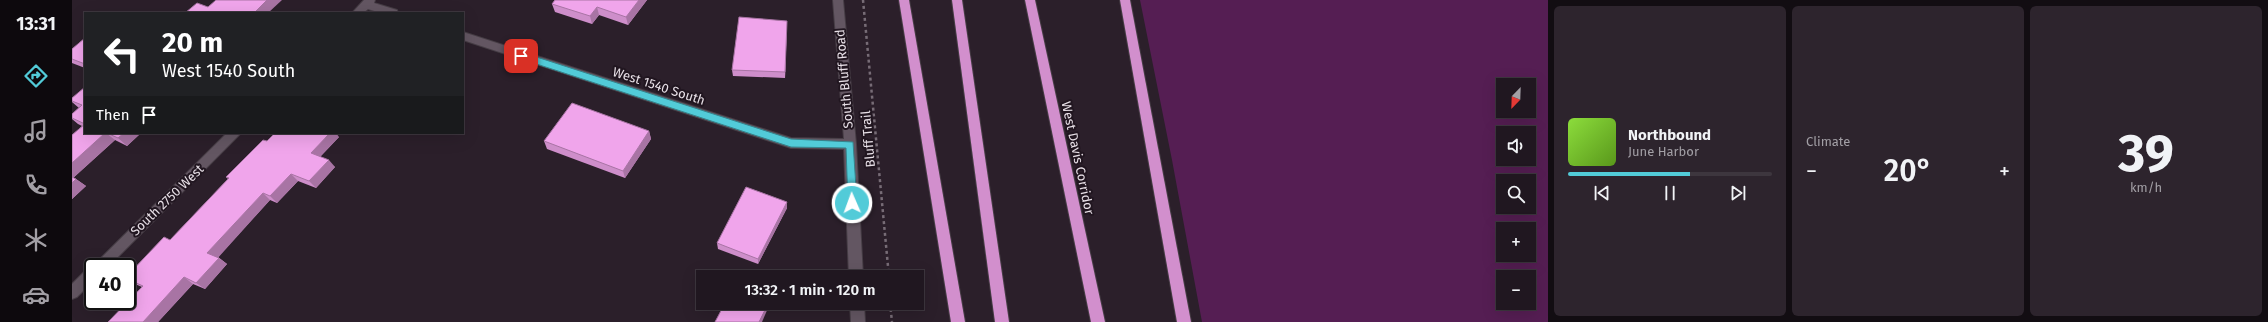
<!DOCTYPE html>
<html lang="en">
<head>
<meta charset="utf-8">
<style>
  :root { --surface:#201720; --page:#2d242d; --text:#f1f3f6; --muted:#a29fa5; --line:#3d363e; --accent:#52cbd8 }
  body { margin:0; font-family:"Fira Sans",sans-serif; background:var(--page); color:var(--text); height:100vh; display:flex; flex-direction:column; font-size:15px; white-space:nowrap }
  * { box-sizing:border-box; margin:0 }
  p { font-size:13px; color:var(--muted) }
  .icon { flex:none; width:22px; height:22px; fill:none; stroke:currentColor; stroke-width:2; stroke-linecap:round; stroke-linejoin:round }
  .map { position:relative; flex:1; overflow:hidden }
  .drawer { display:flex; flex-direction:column; gap:6px; padding:6px; background:#120d12; width:720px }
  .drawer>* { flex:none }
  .top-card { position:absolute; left:12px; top:12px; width:380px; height:122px; border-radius:0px; box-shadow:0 4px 16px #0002,0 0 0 1px var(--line); background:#202124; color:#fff; overflow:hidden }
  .needle { width:26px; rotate:203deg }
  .controls { position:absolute; left:1424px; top:78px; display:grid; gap:8px }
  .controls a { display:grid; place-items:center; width:40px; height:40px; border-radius:0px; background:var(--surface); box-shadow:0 4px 16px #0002,0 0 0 1px var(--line); font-size:20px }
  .speed { position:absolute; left:12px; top:258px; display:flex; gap:8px; font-size:20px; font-weight:700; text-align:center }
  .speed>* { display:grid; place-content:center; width:52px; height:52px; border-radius:50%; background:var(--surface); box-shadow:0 4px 16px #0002,0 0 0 1px var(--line); line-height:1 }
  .speed .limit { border:2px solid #111; border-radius:6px; background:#fff; color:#111 }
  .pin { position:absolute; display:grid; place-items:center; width:34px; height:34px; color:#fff; margin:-17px; border-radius:8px; box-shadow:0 2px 6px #0006 }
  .me { position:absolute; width:44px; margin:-22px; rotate:358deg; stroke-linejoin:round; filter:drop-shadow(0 0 3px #0008) }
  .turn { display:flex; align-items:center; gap:14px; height:84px; padding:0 12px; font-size:18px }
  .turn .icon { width:52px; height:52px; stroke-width:2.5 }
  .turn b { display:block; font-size:28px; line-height:34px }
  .then { display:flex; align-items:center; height:38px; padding:0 12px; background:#0003; gap:8px; font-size:15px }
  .big { font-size:30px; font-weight:600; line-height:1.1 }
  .drawer .widget { flex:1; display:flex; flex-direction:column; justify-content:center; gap:6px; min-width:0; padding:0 14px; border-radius:6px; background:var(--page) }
  .drawer .dial { align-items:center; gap:0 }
  .dial b { font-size:52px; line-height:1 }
  .song { display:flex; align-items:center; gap:12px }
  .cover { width:48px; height:48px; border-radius:6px; background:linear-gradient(135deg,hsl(90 70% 55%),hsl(90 70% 35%)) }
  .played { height:4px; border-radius:2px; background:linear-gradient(90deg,var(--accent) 60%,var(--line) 60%) }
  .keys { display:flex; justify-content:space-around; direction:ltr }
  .heat { display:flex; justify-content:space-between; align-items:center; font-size:22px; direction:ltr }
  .drawer .tiles { flex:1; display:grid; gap:6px; grid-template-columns:repeat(3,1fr) }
  .trip { position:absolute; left:624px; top:270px; width:228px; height:40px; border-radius:0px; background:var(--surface); box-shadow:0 4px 16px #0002,0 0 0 1px var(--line); font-weight:600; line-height:40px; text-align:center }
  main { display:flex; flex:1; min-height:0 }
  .dock { display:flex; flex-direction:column; width:72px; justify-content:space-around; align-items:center; background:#0d090d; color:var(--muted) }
  .dock .icon { width:28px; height:28px }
  .dock .active { color:var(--accent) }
  .dock b { font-size:18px; color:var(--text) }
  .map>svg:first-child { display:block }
</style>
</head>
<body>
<main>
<nav class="dock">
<b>13:31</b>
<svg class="icon active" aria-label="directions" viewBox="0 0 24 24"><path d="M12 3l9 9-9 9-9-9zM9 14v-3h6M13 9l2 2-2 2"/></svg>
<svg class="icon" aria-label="music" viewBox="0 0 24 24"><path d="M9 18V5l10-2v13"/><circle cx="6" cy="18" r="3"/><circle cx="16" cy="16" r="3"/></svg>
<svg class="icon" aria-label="phone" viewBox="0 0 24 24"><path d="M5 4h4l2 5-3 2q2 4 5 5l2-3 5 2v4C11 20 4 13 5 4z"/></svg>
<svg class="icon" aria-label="climate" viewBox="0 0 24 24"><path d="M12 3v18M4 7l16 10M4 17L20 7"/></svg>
<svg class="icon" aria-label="car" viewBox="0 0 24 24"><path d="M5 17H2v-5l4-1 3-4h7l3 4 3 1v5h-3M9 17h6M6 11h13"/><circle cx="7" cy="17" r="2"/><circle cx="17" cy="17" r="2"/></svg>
</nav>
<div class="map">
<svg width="1476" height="322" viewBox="0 0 1476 322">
  <rect width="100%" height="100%" fill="#2b1f2a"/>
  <path fill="#551e53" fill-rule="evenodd" d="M 1068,0 L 1476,0 L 1476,322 L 1130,322 L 1100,160 ZM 1431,85 L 1457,85 L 1457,111 L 1431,111 ZM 1431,133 L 1457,133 L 1457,159 L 1431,159 ZM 1431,181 L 1457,181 L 1457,207 L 1431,207 ZM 1431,229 L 1457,229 L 1457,255 L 1431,255 ZM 1431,277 L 1457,277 L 1457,303 L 1431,303 Z"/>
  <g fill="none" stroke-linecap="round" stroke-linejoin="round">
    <defs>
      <g id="minor">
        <polygon points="292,0 303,0 302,3 325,10 326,13 309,13 296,9 291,13 280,13"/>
        <polygon points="761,0 771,0 784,144 791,277 777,277 772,149 719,148 391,40 391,32 719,138 772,139"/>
        <polygon points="155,133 169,133 36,267 21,267 21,281 5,297 0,299 0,284 16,268 21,266"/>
        <polygon points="778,303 792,303 793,322 779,322"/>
      </g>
      <g id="highway">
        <polygon points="827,0 837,0 893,322 879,322"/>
        <polygon points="880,0 890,0 937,322 923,322"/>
        <polygon points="953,0 963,0 1033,322 1019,322"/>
        <polygon points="1048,0 1058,0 1119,322 1105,322"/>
      </g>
    </defs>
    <use href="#minor" stroke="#463d45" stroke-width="2"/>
    <use href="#highway" stroke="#463d45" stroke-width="2"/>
    <g stroke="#776c76" stroke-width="2.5" stroke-dasharray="3 3" stroke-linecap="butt">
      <polyline points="791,0 817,277"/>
      <polyline points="818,303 820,322"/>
    </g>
    <use href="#minor" fill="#635662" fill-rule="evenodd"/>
    <use href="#highway" fill="#d28fcd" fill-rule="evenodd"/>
  </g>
  <g fill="#ce8eca">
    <polygon points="483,0 575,0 556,25 527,15 520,24 483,12 480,4"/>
    <polygon points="715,21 713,78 661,76 660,70"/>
    <polygon points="13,38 13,68 0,63 0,49"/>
    <polygon points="0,98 69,133 55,146 43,140 1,178 4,179 14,186 0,199 0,135 10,126 6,124 0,119 0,114 7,108 0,102"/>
    <polygon points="577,131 579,139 553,178 475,149 472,141"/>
    <polygon points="267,137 248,157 263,167 244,188 226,181 205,203 198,200 146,257 155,264 133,289 121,284 86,322 36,322 70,287 63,284 55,279 98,240 156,179 154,177 195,141"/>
    <polygon points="715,202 715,208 686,264 646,249 645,243"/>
  </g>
  <g fill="#a874a4">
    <polygon points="195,0 210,0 196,13 182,13"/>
    <polygon points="567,0 575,0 556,25 554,17"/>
    <polygon points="525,7 527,15 520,24 518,16"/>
    <polygon points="715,21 715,27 713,78 713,72"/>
    <polygon points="577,131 579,139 553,178 551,171"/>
    <polygon points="33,133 34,133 43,140 0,179 0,163"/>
    <polygon points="52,133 69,133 55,146 46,138"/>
    <polygon points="258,133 264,133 267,137 245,160 239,153"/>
    <polygon points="257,160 263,167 244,188 237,181"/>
    <polygon points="219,174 226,181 205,203 198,196"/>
    <polygon points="4,179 14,186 0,199 0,183"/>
    <polygon points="191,193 198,200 144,260 135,253"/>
    <polygon points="715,202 715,208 686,264 686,259"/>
    <polygon points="147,258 155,264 133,289 124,283"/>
    <polygon points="112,277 121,284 86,322 71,322"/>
    <polygon points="696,304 696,308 690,322 687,322"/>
  </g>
  <g fill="#f0a5eb" stroke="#a874a4">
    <polygon points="144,0 195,0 182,13 113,13 125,3 136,7"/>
    <polygon points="483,0 567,0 554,17 525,7 518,16 480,4"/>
    <polygon points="667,17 715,21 713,72 660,70"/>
    <polygon points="13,38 13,64 0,59 0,49"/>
    <polygon points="13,87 13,124 0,118 0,114 10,105 0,101 0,98"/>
    <polygon points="500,103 577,131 551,171 472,141"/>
    <polygon points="13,124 13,133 33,133 0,163 0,135"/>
    <polygon points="35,133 52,133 46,138"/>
    <polygon points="203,133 258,133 239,153 257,160 237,181 219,174 198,196 191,193 135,253 147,258 124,283 112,277 71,322 36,322 71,286 55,279 55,276 92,237 98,240 157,178 154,177 191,140 195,141"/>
    <polygon points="0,177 4,179 0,183"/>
    <polygon points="674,187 715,202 686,259 645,243"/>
    <polygon points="653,303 695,303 696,304 687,322 643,322"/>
  </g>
  <polygon fill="#52cbd8" stroke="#35848c" points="449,52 719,139 781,142 785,203 780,207 776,203 774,148 719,147 446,58 445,56"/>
  <g text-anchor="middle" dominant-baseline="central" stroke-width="4" stroke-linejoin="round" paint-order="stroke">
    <g font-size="13" fill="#e8e0e7" stroke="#211620">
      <text transform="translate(772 79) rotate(-95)">South Bluff Road</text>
      <text transform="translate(587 86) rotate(18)">West 1540 South</text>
      <text transform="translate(796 139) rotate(-95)">Bluff Trail</text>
      <text transform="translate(1006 158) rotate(78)">West Davis Corridor</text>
      <text transform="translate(95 200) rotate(-44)">South 2750 West</text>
    </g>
  </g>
</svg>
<div class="controls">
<a><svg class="needle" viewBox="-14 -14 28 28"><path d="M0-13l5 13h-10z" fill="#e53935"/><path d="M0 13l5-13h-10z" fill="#a29fa5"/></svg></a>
<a><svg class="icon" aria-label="sound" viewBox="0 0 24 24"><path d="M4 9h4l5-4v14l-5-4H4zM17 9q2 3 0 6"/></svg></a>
<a><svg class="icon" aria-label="search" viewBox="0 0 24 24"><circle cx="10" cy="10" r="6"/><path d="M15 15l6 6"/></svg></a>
<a>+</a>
<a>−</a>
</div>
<div class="speed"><div class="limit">40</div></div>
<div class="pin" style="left:449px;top:56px;background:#d93025"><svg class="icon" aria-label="arrive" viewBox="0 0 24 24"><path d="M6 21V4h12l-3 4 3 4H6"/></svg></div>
<svg class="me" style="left:780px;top:203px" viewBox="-20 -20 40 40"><circle r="17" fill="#52cbd8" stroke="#fff" stroke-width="3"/><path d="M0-11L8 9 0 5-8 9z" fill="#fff"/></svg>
<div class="trip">13:32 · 1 min · 120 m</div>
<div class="top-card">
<div class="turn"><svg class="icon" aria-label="left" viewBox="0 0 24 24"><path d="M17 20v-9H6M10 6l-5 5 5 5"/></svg><div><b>20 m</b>West 1540 South</div></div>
<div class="then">Then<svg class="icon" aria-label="arrive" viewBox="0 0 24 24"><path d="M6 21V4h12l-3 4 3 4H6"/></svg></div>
</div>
</div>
<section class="drawer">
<div class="tiles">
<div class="widget">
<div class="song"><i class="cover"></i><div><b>Northbound</b><p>June Harbor</p></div></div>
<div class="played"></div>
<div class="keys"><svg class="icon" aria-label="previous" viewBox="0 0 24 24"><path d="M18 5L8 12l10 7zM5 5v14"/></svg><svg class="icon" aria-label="pause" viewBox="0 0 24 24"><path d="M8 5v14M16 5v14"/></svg><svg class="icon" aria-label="next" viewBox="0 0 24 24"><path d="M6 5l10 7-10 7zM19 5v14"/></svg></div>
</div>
<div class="widget"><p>Climate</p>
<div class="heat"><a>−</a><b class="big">20°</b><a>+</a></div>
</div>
<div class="widget dial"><b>39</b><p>km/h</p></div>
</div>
</section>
</main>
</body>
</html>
